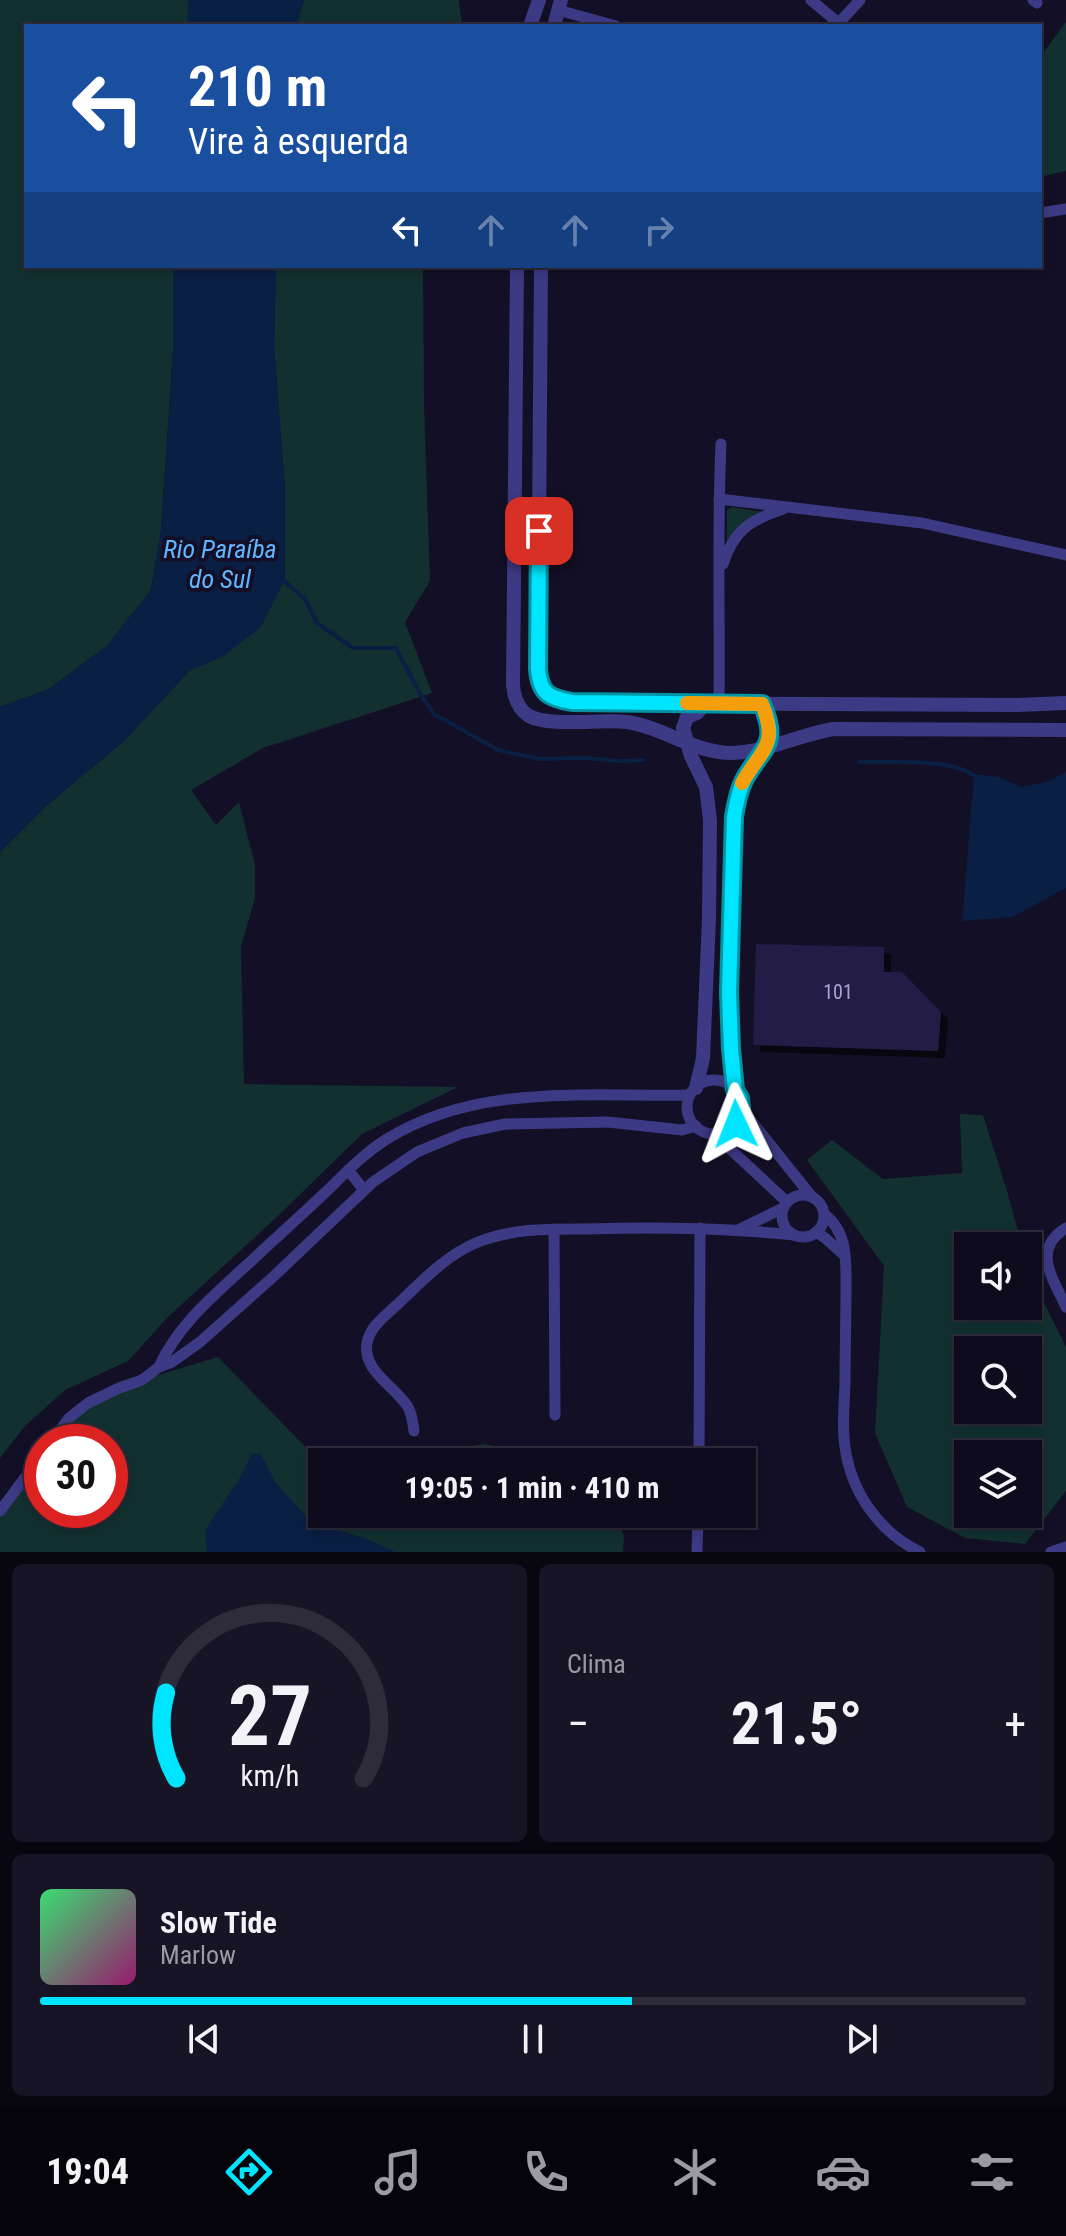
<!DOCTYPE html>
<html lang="pt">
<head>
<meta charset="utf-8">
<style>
  :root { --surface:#0e0b1c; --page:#171425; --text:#f1f3f6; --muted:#9b9ba3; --line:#2e2b3b; --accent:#00e5ff }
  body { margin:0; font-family:"Roboto Condensed",sans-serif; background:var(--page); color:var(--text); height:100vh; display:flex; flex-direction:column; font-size:30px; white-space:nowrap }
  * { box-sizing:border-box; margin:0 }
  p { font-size:26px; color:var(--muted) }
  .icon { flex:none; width:44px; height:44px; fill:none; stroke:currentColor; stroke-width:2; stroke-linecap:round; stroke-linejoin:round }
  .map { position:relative; height:1552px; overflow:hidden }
  .sheet { display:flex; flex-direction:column; gap:12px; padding:12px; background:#08060f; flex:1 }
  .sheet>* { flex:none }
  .banner { position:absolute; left:24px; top:24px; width:1018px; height:244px; border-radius:0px; box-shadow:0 4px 12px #0003,0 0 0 2px var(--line); background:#1a4fa0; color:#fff; overflow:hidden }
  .controls { position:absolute; left:954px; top:1232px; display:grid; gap:16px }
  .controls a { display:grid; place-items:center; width:88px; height:88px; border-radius:0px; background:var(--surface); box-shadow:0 4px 12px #0003,0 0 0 2px var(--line); font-size:40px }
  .speed { position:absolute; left:24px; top:1424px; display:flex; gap:16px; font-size:40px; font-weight:700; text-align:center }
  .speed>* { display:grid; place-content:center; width:104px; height:104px; border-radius:50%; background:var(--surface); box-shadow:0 4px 12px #0003,0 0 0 2px var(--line); line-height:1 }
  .speed .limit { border:12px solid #d22; background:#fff; color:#111 }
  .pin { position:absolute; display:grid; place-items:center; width:68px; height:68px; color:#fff; margin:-34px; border-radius:16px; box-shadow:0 4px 12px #0006 }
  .me { position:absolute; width:88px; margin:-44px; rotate:358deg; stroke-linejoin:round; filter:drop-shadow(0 0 6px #0008) }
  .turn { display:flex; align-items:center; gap:28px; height:168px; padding:0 32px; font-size:36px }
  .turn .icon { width:104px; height:104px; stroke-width:2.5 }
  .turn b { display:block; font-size:56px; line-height:68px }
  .lanes { display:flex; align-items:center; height:76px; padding:0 32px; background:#0003; justify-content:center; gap:40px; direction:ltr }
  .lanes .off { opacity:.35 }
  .big { font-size:60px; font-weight:700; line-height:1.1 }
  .sheet .tile { flex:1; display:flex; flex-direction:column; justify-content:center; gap:12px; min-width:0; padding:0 28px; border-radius:12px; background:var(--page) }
  .sheet .dial { align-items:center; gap:0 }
  .dial svg { height:208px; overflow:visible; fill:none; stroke:var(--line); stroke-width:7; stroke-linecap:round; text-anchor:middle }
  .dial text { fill:var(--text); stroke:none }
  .song { display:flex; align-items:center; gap:24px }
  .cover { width:96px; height:96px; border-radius:12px; background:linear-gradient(135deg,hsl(140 70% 55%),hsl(320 70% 35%)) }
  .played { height:8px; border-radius:4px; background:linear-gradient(90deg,var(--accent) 60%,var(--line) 60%) }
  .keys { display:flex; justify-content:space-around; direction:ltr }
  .heat { display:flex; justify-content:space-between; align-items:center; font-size:44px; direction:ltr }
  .sheet .tiles { flex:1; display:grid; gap:12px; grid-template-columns:1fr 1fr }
  .tile:last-child { grid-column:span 2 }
  .trip { position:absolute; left:308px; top:1448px; width:448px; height:80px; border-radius:0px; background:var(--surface); box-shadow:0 4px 12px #0003,0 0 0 2px var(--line); font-weight:700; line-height:80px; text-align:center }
  .dock { display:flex; height:128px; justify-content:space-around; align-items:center; background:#06040b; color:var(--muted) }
  .dock .icon { width:56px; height:56px }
  .dock .selected { color:var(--accent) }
  .dock b { font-size:36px; color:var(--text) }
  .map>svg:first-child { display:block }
</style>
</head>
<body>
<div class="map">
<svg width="1066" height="1552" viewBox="0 0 1066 1552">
  <defs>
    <filter id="shadow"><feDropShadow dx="7" dy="7" stdDeviation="0" flood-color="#0009"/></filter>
  </defs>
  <rect width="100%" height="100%" fill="#130f26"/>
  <g fill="#12302f" fill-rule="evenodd">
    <polygon points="0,0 189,0 187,26 26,26 26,266 173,266 173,351 161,531 151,590 107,646 49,689 0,707"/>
    <polygon points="304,0 459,0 462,26 296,26"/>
    <polygon points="1066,22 1066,171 1040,177 1040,57"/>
    <polygon points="276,266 423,266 424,403 430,581 405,622 432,693 263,748 191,790 216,825 239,802 255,865 255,898 241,947 244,1084 458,1087 362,1134 279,1215 168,1317 128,1361 65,1390 25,1426 0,1458 0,852 46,806 124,741 189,671 225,655 285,580 285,490 274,347"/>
    <path d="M 732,507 L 762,512 C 747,517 736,527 727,541 L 727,510 Z"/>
    <path d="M 960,1114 L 983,1115 L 1007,1191 L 1022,1246 L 968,1246 L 968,1306 L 1028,1306 L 1028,1271 L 1066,1347 L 1066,1491 L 1025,1544 L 965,1538 L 907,1507 L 875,1433 L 884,1266 L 807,1160 L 832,1140 L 883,1179 L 962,1173 ZM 1028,1350 L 1028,1410 L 968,1410 L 968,1350 ZM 1028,1454 L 1028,1514 L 968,1514 L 968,1454 Z"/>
    <polygon points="218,1357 322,1464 322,1514 613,1514 624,1535 623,1552 0,1552 0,1508 42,1459 42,1510 110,1510 110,1442 56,1442 88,1403 142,1380"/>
    <polygon points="484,1444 540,1456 549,1462 396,1462 420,1454"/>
  </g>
  <g fill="#0a1f44">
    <polygon points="189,0 304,0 296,26 187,26"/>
    <polygon points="173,266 276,266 274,347 285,490 285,579 261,627 225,655 189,671 124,741 46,806 0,852 0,707 49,689 107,646 151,590 161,531 173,351"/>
    <polygon points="1066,772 1066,888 1013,917 962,921 974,774 999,777 1021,787 1047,782"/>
    <polygon points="260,1453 276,1483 310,1521 372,1541 395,1552 207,1552 205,1530 239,1479 252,1454"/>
  </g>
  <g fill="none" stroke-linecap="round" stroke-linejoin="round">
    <g stroke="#0a1f44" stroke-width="4">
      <polyline points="281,578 305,599 317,623 353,648 396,648 419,692 434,714 498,750 540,759 584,758 622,761 643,760"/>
      <path d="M 859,762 C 888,763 957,757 976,778"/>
    </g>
  </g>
  <polygon fill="#241b47" filter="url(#shadow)" points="756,944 884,947 884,972 902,972 941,1012 938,1051 753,1045"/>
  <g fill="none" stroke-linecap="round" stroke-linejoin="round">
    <g stroke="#3d3a85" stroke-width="11">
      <polyline points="811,0 842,26"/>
      <polyline points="1033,0 1037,3"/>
      <polyline points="558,10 616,26"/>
      <polyline points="836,26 860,0"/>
      <polyline points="1040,213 1066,209"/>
      <polyline points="719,499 922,523 1066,555"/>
      <path d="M 723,564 C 734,530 750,520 783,509"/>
      <path d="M 719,703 C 720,617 717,530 721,444"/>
      <circle cx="714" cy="1107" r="27"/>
      <polyline points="741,1108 812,1197"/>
      <polyline points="714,1134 787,1202"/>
      <polyline points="348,1170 364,1190"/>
      <circle cx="803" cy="1216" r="21"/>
      <path d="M 824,1214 C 848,1232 846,1261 846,1287 C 846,1320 845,1353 845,1385 C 844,1405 842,1427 845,1447 C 851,1492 879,1532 920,1552"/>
      <path d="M 1066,1228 C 1031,1250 1053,1278 1066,1307"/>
      <polyline points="554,1229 555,1415"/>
      <polyline points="740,1229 783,1208"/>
      <polyline points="816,1232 825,1238 845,1256"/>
      <path d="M 159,1367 C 180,1319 227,1285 264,1249 C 286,1229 309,1208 331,1187 C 348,1170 366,1152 387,1139 C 477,1083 588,1097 690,1095"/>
      <path d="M 414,1431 C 413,1423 412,1414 408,1407 C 395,1386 362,1371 367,1343 C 370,1325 389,1313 401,1301 C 424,1279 448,1254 478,1242 C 513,1228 550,1229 587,1229 C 656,1227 725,1228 794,1235"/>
      <polyline points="51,1442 69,1418 88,1403 119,1388 142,1380 159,1367 172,1362 200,1342 274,1276 373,1182 417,1152 463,1133 505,1124 608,1122 682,1130 696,1126"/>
      <polyline points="699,1462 700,1228"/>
      <polyline points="0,1511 42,1455"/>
      <polyline points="697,1552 698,1514"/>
      <polyline points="1051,1552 1066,1547"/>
    </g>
    <g stroke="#3d3a85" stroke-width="14">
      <polyline points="530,26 539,0"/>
      <polyline points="554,26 561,0"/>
      <path d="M 517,266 L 513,685 C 514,697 518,709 529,716 C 549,727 602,719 627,722 C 663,727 694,753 732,753 C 766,752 799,735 833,729 L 1066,730"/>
      <path d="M 541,266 L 538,669 C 541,705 567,702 597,703 L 1017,705 L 1066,703"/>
      <polyline points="696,1088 703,1058 709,919 710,820 706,787 691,756 683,728 687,717 697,713 706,703"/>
      <path d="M 735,1090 L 731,1049 L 729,992 L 734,817 C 736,804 738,792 744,780 C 762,747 780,746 762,704"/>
    </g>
  </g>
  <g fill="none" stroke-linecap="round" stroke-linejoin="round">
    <defs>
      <path id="route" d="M 539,531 L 538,669 C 540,694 549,698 572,702 L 762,704 C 780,746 762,747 744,780 C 738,792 736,804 734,817 L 729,992 L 731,1049 L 735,1090 L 740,1098 L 741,1108 L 736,1124"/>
    </defs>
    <use href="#route" stroke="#0095a6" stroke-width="20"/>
    <use href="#route" stroke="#00e5ff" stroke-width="14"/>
    <path stroke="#f59e0b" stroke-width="14" d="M 687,703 L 762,704 C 779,746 761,750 742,783"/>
  </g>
  <g text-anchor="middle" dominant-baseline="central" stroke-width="8" stroke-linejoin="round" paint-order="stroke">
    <g font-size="20" fill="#aca6d1">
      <text x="838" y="992">101</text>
    </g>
    <g font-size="26" font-style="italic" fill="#62b6ff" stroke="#130f26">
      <text x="220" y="549">Rio Paraíba<tspan x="220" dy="30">do Sul</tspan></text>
    </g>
  </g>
</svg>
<div class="controls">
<a><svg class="icon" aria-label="sound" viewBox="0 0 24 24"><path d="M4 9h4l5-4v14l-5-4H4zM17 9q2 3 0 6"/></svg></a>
<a><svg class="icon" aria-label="search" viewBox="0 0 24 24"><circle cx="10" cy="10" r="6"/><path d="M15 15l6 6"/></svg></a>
<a><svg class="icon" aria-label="layers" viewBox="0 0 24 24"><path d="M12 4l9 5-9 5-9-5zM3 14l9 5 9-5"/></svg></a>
</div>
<div class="speed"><div class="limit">30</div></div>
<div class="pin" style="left:539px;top:531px;background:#d93025"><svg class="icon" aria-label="arrive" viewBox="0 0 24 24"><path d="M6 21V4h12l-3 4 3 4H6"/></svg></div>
<svg class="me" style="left:736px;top:1124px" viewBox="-20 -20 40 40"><path d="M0-17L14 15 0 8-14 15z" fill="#00e5ff" stroke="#fff" stroke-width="4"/></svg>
<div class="trip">19:05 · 1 min · 410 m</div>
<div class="banner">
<div class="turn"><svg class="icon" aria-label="left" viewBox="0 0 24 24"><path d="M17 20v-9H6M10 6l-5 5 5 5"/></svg><div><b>210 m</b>Vire à esquerda</div></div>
<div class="lanes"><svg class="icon" aria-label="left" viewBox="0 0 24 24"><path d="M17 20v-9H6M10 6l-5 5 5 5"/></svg><svg class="icon off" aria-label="ahead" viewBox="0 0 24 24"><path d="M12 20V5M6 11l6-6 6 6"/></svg><svg class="icon off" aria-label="ahead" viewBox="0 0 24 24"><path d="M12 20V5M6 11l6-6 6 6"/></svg><svg class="icon off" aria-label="right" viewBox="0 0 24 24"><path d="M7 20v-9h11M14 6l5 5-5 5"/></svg></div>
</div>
</div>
<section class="sheet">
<div class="tiles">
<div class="tile dial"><svg viewBox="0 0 100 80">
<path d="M14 69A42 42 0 1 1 86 69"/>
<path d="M14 69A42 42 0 0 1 10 36" stroke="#00e5ff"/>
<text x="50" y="56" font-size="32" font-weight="700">27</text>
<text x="50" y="72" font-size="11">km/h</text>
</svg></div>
<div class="tile"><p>Clima</p>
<div class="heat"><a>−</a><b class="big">21.5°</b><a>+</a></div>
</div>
<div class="tile">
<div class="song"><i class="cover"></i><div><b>Slow Tide</b><p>Marlow</p></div></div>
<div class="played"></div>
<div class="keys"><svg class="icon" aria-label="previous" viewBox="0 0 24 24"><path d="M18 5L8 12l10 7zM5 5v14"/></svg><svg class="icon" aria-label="pause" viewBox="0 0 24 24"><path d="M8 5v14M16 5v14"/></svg><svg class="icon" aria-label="next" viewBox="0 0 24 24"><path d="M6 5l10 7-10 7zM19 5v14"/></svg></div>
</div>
</div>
</section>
<nav class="dock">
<b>19:04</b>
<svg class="icon selected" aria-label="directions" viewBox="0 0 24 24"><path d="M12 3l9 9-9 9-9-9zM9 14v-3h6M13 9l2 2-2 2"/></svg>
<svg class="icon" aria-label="music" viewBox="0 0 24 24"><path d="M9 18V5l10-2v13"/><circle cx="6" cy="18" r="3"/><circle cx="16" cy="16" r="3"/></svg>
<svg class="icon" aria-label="phone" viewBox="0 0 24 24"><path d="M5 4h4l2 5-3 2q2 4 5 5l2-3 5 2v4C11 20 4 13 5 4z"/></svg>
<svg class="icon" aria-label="climate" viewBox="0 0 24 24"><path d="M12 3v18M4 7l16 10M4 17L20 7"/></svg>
<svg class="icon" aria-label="car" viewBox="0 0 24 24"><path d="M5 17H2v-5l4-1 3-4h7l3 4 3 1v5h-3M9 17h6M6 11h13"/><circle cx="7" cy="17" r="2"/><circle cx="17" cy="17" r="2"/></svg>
<svg class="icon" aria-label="filters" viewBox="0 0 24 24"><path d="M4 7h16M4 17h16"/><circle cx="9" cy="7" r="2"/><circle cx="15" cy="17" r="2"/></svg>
</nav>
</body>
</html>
